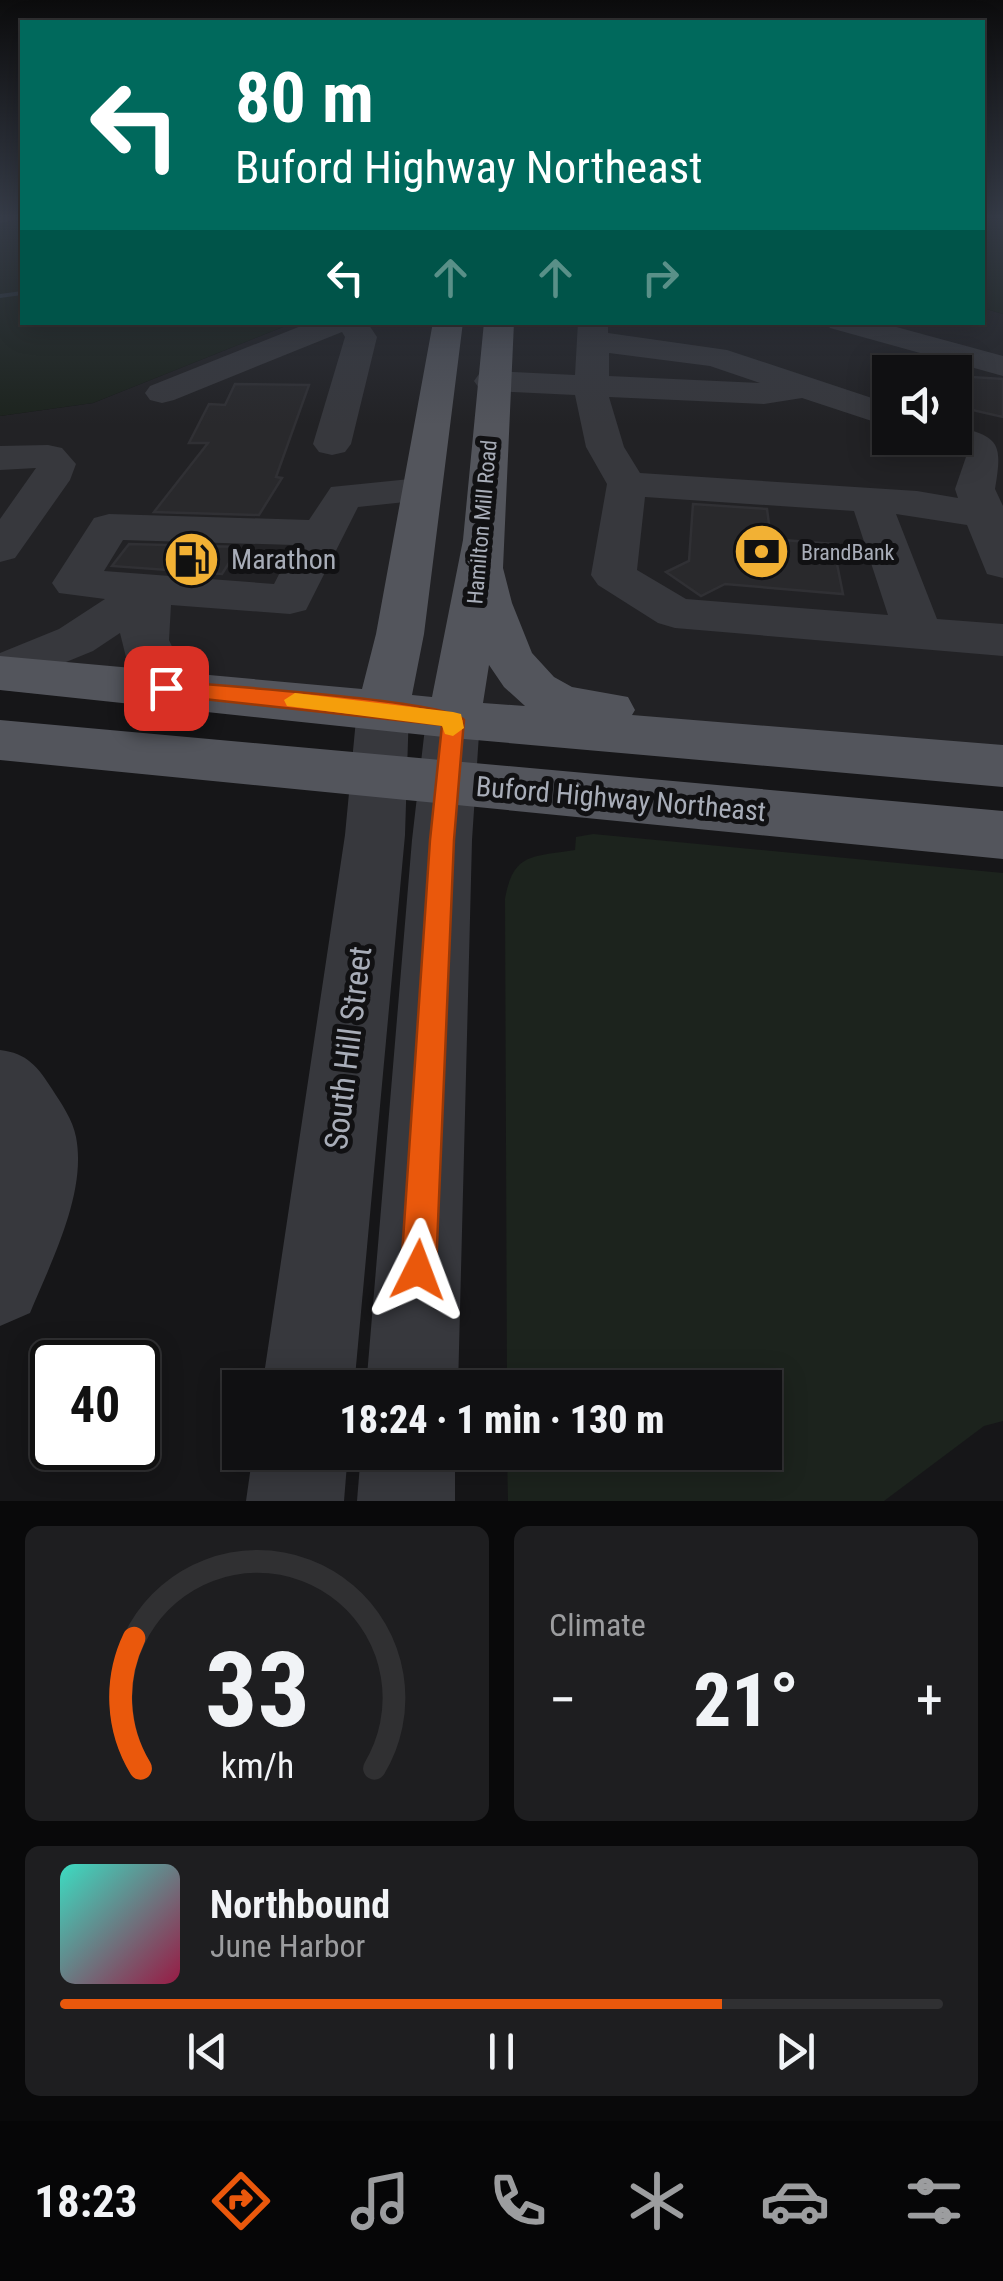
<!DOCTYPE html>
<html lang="en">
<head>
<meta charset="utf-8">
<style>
  :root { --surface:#101012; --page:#1e1e20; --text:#f1f3f6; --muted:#9c9d9f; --line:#303032; --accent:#ea580c }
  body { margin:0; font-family:"Roboto Condensed",sans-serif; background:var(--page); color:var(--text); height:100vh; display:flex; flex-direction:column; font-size:38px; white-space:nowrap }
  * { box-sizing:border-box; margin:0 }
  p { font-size:32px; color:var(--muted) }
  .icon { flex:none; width:55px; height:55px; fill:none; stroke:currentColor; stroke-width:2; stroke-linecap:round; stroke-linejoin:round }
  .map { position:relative; height:1501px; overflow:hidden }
  .sheet { display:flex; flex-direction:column; gap:25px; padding:25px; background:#09090a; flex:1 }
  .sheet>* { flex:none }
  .banner { position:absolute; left:20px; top:20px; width:965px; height:305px; border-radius:0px; box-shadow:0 5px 25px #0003,0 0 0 2px var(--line); background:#00695c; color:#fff; overflow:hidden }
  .fabs { position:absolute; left:872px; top:355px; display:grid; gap:20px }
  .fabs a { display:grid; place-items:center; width:100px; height:100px; border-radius:0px; background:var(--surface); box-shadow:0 5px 25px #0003,0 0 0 2px var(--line); font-size:50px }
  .speed { position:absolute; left:30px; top:1340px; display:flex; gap:20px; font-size:50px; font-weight:700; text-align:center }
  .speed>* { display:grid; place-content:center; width:130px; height:130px; border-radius:50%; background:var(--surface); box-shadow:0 5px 25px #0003,0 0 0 2px var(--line); line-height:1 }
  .speed .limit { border:5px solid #111; border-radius:15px; background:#fff; color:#111 }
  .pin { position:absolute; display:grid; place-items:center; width:85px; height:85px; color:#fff; margin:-42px; border-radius:20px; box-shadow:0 5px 15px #0006 }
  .me { position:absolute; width:110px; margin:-55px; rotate:3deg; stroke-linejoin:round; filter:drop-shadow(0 0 8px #0008) }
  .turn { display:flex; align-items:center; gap:35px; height:210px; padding:0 50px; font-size:45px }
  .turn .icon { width:130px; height:130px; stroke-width:2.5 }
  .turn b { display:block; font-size:70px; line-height:85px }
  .lanes { display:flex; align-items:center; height:95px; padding:0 50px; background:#0003; justify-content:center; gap:50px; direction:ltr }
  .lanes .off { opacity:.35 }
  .big { font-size:75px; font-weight:800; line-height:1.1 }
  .sheet .widget { flex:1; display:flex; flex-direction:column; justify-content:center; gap:15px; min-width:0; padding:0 35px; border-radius:15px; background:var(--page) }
  .sheet .dial { align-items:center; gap:0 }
  .dial svg { height:260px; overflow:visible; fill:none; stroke:var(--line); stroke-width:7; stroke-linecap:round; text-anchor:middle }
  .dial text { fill:var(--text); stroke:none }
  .song { display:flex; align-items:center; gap:30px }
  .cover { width:120px; height:120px; border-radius:15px; background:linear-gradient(135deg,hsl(170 70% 55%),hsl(340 70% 35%)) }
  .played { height:10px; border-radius:5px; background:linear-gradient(90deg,var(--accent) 75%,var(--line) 75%) }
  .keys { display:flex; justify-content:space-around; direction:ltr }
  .heat { display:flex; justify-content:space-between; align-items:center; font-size:55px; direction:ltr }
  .sheet .tiles { flex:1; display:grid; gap:25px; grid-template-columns:1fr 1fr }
  .widget:last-child { grid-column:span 2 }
  .trip { position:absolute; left:222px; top:1370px; width:560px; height:100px; border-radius:0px; background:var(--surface); box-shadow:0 5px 25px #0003,0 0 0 2px var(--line); font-weight:800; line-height:100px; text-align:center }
  .menu { display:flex; height:160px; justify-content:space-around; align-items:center; background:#060607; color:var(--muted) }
  .menu .icon { width:70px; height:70px }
  .menu .current { color:var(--accent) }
  .menu b { font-size:45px; color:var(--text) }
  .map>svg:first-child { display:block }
</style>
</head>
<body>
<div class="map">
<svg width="1003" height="1501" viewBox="0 0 1003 1501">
  <rect width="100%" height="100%" fill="#161618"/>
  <path fill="#222225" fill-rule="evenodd" d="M 983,308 L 1003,314 L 1003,786 L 0,690 L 0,416 L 93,403 L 293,323 L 982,322 ZM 890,372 L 955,372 L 955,438 L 890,438 Z"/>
  <g fill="#1c231d">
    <polygon points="0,215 22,215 22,322 293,323 93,403 0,416"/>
    <polygon points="983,215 1003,215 1003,314 983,308"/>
    <path d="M 593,834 L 1003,873 L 1003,1421 L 984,1426 L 884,1501 L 508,1501 L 507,1453 L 765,1452 L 765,1388 L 507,1387 L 505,899 C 513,852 533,857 575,850 L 576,837 Z"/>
  </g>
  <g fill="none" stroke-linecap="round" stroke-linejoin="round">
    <polygon fill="#2c353c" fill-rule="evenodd" points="22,291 22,295 0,298 0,294"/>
  </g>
  <g fill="#29292c" stroke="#303034" stroke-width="2.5">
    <polygon points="955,376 1003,379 1003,417 955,406"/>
    <polygon points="235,384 309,385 276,477 282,478 259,515 154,512 208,443 189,443 209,404 225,405"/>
    <polygon points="693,504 767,509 771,539 833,544 843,594 725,584 701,596 666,572 689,561"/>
    <polygon points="129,544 239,547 222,574 112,566"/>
  </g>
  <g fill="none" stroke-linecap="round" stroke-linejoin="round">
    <g fill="#37383d" fill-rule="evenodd">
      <polygon points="0,215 22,215 22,218 0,223"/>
      <polygon points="311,322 367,322 377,337 351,444 345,452 332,455 319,452 313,444 345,337 342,332 174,400 162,403 150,400 145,393 150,386"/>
      <path d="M 578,322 L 608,322 L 608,333 L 727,350 L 890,404 L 890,427 L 802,398 L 764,404 L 609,397 L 624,447 L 640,473 L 917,491 L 958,498 L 955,489 L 967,454 L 942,445 L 937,438 L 955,438 L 955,426 C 999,437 1003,442 995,489 L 1003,506 L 1003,578 L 987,574 L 967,525 L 896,514 L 937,619 L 1003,624 L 1003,656 L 675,628 L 658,623 L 598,585 L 591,575 L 607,484 L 586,447 L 575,395 L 491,391 L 479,388 L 474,381 L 479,374 L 491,371 L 575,375 ZM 609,353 L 710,366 L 760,383 L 609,376 ZM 645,497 L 854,511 L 888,615 L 686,599 L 637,570 Z"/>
      <polygon points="826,322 878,322 1003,356 1003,376 830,328"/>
      <polygon points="48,445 62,448 76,464 70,480 15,558 0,562 0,519 36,468 0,470 0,446"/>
      <path d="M 420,478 L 434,481 L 440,490 L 434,499 L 358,507 L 306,610 L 290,614 L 171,605 L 169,640 L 191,688 L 183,700 L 165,706 L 147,700 L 127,661 L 120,633 L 93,651 L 0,689 L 0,653 L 59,629 L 105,599 L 59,593 L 52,583 L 94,518 L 109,514 L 309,520 L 331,487 ZM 123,540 L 294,545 L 274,584 L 104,571 Z"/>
      <polygon points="383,691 402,696 409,709 405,835 354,1388 262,1388 345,835 357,709 364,696"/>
      <polygon points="453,700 472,706 480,719 472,840 458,1388 366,1388 412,840 426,719 434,706"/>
      <path d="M 0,1050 C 27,1053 38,1067 52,1089 C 61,1103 73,1120 76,1137 C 87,1193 51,1262 30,1313 L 0,1326 Z"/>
      <polygon points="253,1452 348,1452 344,1501 246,1501"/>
      <polygon points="361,1452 455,1452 455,1501 357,1501"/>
    </g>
    <g fill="#53555c" fill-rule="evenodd">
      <path d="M 433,322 L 463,322 L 424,634 L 412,695 L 432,697 L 463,540 L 484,322 L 514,322 L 503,568 L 512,603 L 532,653 L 554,677 L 572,687 L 628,697 L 635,710 L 632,715 L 1003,745 L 1003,787 L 453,738 L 0,690 L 0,656 L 362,689 L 376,634 ZM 489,665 L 504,687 L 525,706 L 483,703 Z"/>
      <polygon points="0,720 1003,811 1003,859 0,760"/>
    </g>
  </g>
  <linearGradient id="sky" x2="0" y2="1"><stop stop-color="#0c0c0d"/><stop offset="0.51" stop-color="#363c48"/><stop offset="1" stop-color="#363c48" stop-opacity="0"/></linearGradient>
  <rect width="1003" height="425" fill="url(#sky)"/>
  <path fill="#ea580c" stroke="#983908" stroke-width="2.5" d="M 166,681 C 206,685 449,700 464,720 L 454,840 L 436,1270 L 431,1283 L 418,1288 L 406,1283 L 401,1270 L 430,840 L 442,725 L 158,694 L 155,688 Z"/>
  <polygon fill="#f59e0b" points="295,693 453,712 461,714 464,728 453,736 445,734 442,726 287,706 284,700"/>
  <defs>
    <symbol id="bank-disc" viewBox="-11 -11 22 22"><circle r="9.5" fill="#f2b134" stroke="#111113"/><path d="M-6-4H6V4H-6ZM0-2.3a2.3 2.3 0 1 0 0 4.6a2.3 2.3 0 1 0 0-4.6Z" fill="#111"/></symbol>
    <symbol id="fuel-disc" viewBox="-11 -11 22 22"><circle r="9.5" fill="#f2b134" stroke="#111113"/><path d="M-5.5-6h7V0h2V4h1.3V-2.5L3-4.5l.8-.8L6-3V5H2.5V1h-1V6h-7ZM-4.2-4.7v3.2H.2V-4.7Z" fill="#111"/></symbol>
  </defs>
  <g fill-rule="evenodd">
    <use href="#bank-disc" x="730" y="520" width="63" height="63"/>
    <use href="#fuel-disc" x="160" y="528" width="63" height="63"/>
  </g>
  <g text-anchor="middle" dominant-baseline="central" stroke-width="10" stroke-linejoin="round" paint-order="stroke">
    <g font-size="22" fill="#a8adb8" stroke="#111113">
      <text transform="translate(482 522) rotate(-85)">Hamilton Mill Road</text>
    </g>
    <g font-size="22" fill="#a8adb8" stroke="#111113" text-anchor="start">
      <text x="801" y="552">BrandBank</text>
    </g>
    <g font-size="28" fill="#a8adb8" stroke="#111113" text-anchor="start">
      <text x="231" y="559">Marathon</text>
    </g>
    <g font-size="28" fill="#a8adb8" stroke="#111113">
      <text transform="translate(621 799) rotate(5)">Buford Highway Northeast</text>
    </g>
    <g font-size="32" fill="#a8adb8" stroke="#111113">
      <text transform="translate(348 1048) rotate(-83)">South Hill Street</text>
    </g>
  </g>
</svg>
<div class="fabs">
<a><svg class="icon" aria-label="sound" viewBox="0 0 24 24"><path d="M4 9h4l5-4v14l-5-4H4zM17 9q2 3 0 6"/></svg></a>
</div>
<div class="speed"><div class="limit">40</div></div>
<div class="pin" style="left:166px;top:688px;background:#d93025"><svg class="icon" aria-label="arrive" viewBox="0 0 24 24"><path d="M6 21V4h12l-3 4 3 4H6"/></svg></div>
<svg class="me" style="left:418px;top:1270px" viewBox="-20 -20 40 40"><path d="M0-17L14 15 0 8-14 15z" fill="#ea580c" stroke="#fff" stroke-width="4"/></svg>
<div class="trip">18:24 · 1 min · 130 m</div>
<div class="banner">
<div class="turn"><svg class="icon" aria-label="left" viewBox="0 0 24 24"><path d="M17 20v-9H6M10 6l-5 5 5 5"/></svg><div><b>80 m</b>Buford Highway Northeast</div></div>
<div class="lanes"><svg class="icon" aria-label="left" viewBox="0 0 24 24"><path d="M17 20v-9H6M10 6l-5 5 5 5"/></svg><svg class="icon off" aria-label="ahead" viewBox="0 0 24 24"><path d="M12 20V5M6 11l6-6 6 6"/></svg><svg class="icon off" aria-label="ahead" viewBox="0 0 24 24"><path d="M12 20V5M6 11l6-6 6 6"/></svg><svg class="icon off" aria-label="right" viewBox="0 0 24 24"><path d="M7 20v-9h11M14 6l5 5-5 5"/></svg></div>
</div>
</div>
<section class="sheet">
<div class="tiles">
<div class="widget dial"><svg viewBox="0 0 100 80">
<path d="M14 69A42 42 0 1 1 86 69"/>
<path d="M14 69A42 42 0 0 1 12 29" stroke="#ea580c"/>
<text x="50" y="56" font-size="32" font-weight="700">33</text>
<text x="50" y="72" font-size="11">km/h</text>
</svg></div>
<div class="widget"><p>Climate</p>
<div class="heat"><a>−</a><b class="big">21°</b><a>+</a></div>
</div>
<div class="widget">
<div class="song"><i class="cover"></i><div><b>Northbound</b><p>June Harbor</p></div></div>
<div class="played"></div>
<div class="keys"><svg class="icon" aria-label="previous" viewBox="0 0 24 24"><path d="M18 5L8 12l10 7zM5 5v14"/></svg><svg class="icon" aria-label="pause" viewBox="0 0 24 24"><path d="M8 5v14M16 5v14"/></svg><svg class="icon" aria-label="next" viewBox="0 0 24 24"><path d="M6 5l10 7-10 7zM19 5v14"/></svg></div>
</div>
</div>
</section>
<nav class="menu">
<b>18:23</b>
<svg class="icon current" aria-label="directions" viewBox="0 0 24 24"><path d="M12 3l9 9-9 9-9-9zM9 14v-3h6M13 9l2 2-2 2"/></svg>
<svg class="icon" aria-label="music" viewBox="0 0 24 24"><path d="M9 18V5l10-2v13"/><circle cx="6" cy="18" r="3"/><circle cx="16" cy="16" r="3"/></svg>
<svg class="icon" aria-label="phone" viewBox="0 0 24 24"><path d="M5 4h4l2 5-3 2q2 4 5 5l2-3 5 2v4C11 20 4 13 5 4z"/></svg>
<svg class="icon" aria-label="climate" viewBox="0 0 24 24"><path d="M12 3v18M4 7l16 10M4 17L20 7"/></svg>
<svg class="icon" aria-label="car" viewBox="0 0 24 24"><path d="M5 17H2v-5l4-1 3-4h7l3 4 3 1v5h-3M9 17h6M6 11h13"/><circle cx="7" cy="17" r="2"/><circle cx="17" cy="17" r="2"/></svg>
<svg class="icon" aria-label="filters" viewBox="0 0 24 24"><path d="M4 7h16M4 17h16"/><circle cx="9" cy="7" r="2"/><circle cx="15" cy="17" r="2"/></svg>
</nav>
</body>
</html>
